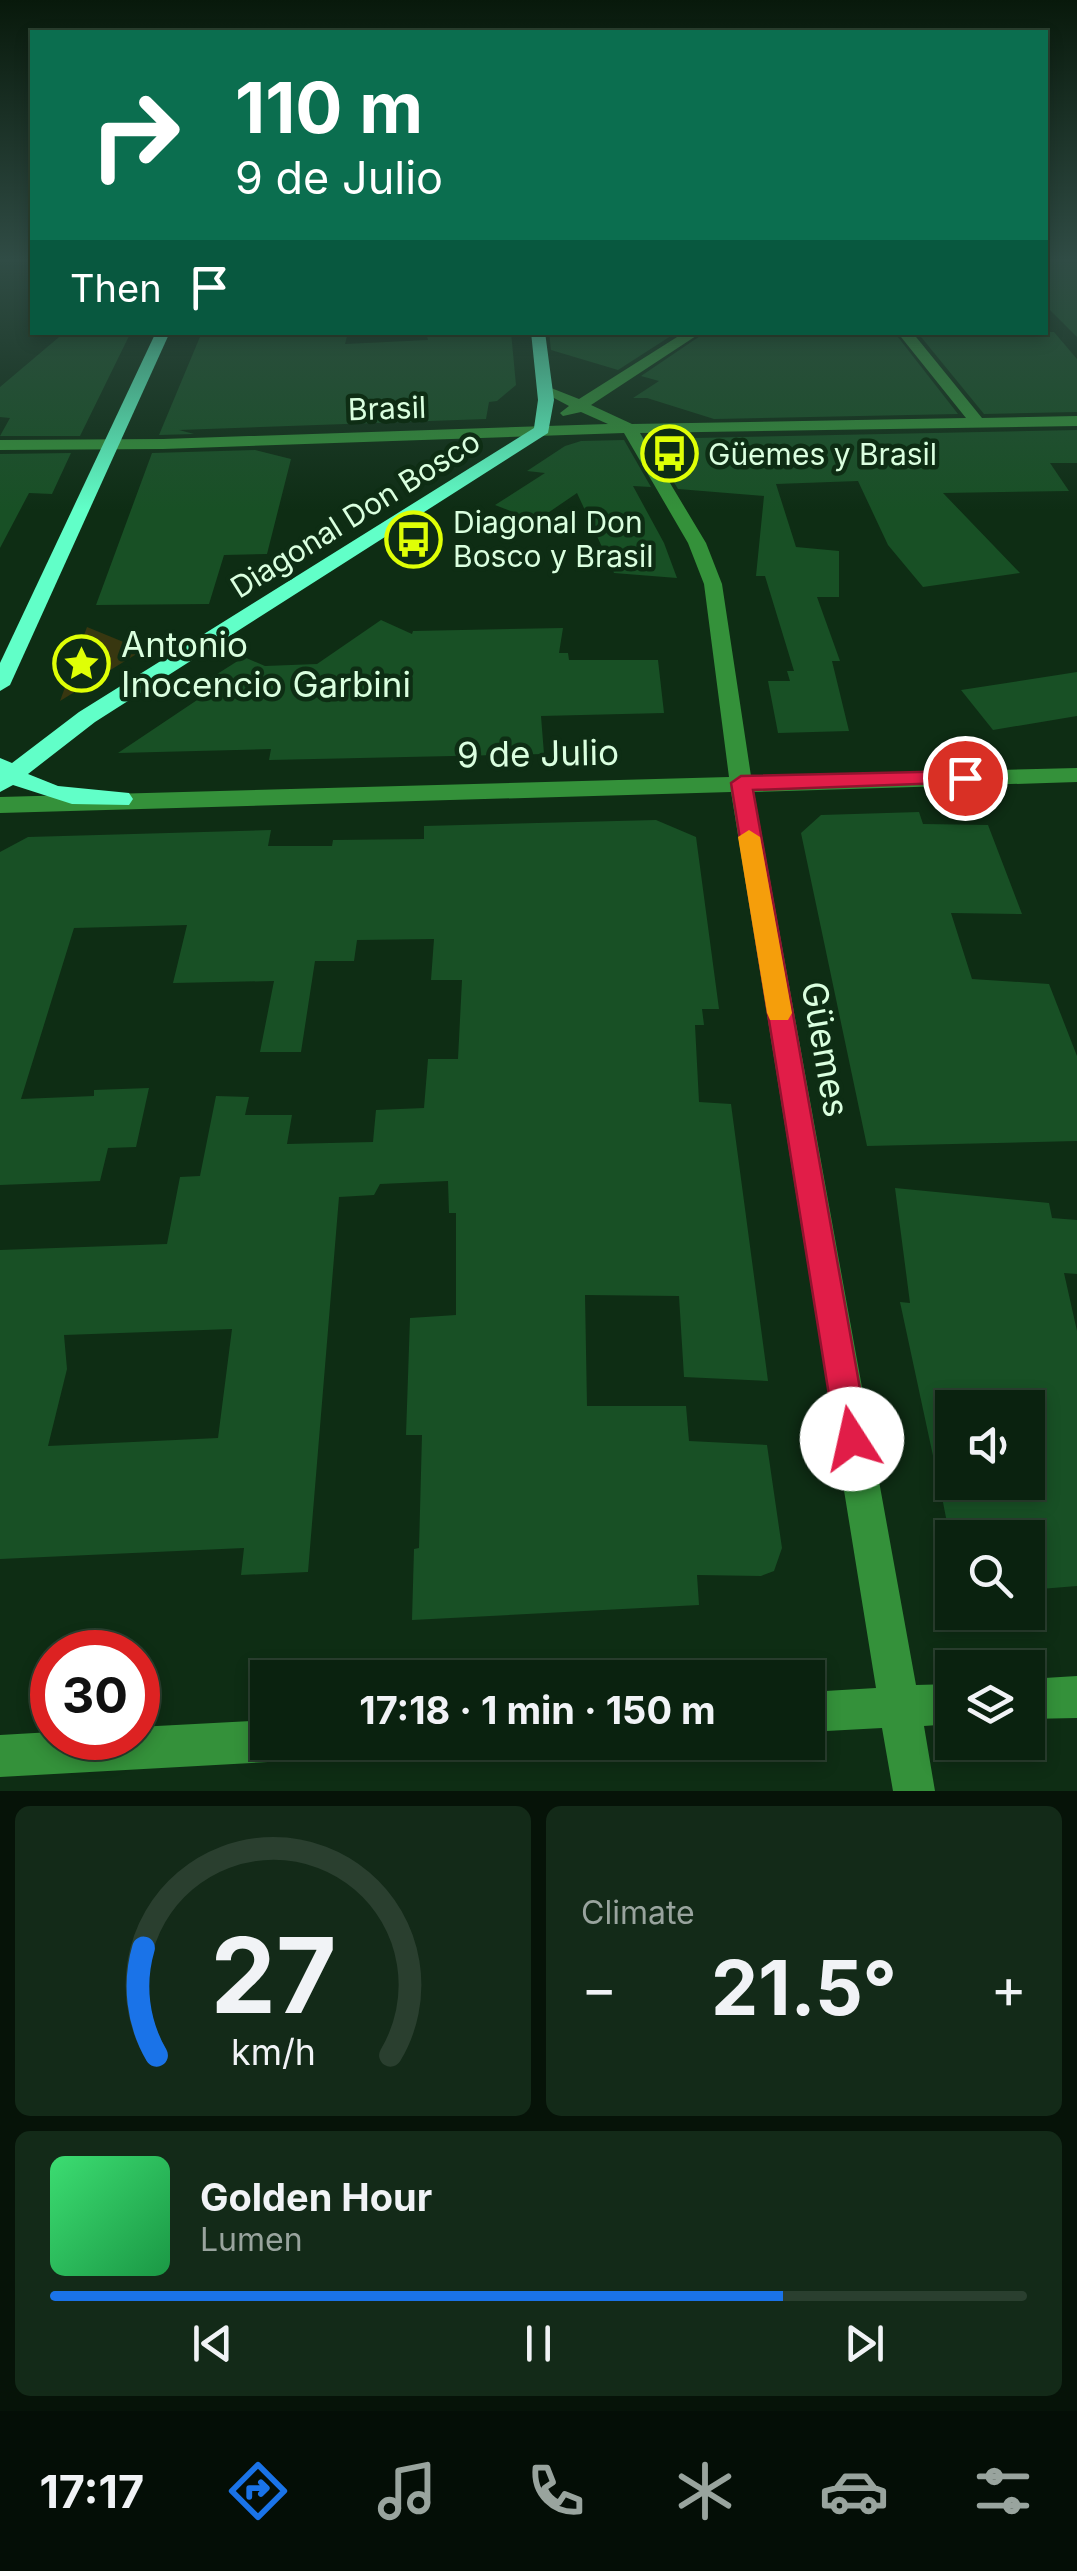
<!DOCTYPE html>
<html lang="en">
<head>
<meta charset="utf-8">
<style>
  :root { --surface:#0a220f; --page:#132a18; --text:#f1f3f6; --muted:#99a49e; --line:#2a3f2f; --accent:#1a73e8 }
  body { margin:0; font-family:Inter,sans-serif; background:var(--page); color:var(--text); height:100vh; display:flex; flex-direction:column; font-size:38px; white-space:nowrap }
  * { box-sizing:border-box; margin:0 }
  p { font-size:32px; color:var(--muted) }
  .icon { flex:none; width:55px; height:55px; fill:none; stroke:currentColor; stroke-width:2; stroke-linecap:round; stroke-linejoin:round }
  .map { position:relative; height:1791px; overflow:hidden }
  .details { display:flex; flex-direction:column; gap:15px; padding:15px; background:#061308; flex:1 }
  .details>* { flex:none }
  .banner { position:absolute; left:30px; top:30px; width:1018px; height:305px; border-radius:0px; box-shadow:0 5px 15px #0003,0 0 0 2px var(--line); background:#0b6e4f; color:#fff; overflow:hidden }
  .fabs { position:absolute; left:935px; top:1390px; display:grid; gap:20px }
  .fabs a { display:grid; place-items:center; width:110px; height:110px; border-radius:0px; background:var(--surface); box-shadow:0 5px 15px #0003,0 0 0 2px var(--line); font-size:50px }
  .speed { position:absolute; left:30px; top:1630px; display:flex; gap:20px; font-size:50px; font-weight:700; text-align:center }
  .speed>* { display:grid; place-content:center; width:130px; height:130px; border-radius:50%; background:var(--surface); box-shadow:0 5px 15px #0003,0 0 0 2px var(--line); line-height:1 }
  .speed .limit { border:15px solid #d22; background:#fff; color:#111 }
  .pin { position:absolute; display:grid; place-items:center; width:85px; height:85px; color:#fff; margin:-42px; border:5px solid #fff; border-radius:50%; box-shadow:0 2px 10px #0007 }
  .me { position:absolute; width:110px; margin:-55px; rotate:350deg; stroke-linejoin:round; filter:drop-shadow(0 0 8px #0008) }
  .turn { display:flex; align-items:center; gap:35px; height:210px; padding:0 40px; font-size:45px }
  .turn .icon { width:130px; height:130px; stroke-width:2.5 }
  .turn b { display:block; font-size:70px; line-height:85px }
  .then { display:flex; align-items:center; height:95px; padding:0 40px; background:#0003; gap:20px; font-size:38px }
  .big { font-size:75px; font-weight:700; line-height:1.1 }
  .details .tile { flex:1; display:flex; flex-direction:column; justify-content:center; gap:15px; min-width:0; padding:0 35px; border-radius:15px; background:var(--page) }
  .details .dial { align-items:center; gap:0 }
  .dial svg { height:260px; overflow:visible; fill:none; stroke:var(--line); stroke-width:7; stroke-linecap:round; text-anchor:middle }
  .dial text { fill:var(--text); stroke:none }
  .song { display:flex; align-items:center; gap:30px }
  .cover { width:120px; height:120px; border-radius:15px; background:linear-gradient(135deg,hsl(140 70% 55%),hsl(140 70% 35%)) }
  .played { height:10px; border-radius:5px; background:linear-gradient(90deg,var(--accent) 75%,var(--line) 75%) }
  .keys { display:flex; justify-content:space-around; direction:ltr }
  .heat { display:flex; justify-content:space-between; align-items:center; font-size:55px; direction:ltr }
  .details .tiles { flex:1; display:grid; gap:15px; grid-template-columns:1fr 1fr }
  .tile:last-child { grid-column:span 2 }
  .trip { position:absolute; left:250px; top:1660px; width:575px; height:100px; border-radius:0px; background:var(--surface); box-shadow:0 5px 15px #0003,0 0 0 2px var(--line); font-weight:700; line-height:100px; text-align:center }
  .menu { display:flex; height:160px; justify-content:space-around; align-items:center; background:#040e06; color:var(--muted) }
  .menu .icon { width:70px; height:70px }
  .menu .selected { color:var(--accent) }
  .menu b { font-size:45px; color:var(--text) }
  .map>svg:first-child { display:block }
</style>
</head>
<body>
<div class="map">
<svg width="1077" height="1791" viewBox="0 0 1077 1791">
  <rect width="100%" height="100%" fill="#0e2d14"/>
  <polygon fill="#383710" points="87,627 143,650 60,701"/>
  <g fill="#185025" fill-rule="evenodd">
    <polygon points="1045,260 1077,264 1077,337 1045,305"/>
    <polygon points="65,332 131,332 80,436 0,436 10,418 0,417 0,387"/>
    <polygon points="202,332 348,332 345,344 428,340 426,332 511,332 516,385 497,401 489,402 486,419 179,430 194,434 159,435"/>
    <polygon points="549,332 677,332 618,370 551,350"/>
    <polygon points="706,332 894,332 958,414 714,419 647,398 633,398 659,381 641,376"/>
    <polygon points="917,332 1054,332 1077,359 1077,412 984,414"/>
    <polygon points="1077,430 1077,463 1050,463 1069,491 943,493 1020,573 923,587 888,545 858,481 776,484 796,547 839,551 839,597 817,597 840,661 832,661 849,731 778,733 768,681 790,681 787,671 794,671 765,576 756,576 764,496 678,489 648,439"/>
    <polygon points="624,440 651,487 633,486 664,543 677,578 614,573 577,493 536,521 495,505 545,473 527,471 565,446 581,441"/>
    <polygon points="255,450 291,459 267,554 224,555 209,604 96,605 152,453"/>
    <polygon points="71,453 52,494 29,493 0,548 0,454"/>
    <polygon points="381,620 412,634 413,631 563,628 559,653 568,653 569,660 658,660 664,713 541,716 544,754 269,760 271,749 118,753 224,682 214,676 244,657 265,666 317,664"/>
    <polygon points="1077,672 1077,716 993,730 961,690"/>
    <polygon points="919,812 923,824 988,825 1022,914 951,913 972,979 1049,984 1077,1056 1077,1141 867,1146 801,833 821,815"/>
    <path d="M 656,820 L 696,837 L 719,1009 L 702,1009 L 704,1025 L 695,1025 L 699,1102 L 731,1104 L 768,1381 L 684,1377 L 679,1296 L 585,1295 L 587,1406 L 686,1406 L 689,1441 L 767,1445 L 782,1548 L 774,1571 L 761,1576 L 697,1575 L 699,1605 L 412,1620 L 414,1549 L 419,1548 L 422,1435 L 406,1435 L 410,1318 L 456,1315 L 456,1213 L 449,1213 L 448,1181 L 380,1184 L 374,1195 L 339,1197 L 308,1572 L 241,1575 L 244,1548 L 0,1559 L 0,1250 L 167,1244 L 180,1177 L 200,1176 L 216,1096 L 249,1097 L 245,1115 L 292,1115 L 287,1144 L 373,1142 L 376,1110 L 424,1108 L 428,1059 L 458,1059 L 462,980 L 431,980 L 434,939 L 357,940 L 354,961 L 315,961 L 301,1052 L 260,1052 L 274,981 L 173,983 L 187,925 L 74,928 L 21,1099 L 94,1096 L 94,1090 L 149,1088 L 136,1147 L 108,1148 L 100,1181 L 0,1185 L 0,852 L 28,837 L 271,830 L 268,846 L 332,846 L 333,840 L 424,839 L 424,826 ZM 232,1329 L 218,1438 L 48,1446 L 67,1369 L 64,1335 Z"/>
    <polygon points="895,1188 1049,1203 1052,1218 1077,1220 1077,1274 1064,1273 1077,1331 1077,1586 1028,1590 1028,1538 950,1538 939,1482 1028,1482 1028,1408 952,1408 952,1477 938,1479 900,1302 910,1303"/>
  </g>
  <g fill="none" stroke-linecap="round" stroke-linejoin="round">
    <g fill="#34913a" fill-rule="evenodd">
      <polygon points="685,332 702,332 591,405 632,424 966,418 897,332 912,332 982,418 1077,416 1077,426 640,433 706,543 722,584 751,776 1077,768 1077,782 754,792 916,1685 952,1684 952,1724 924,1726 935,1791 893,1791 882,1728 808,1732 808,1692 876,1688 731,792 0,813 0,797 729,777 704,584 688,543 624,433 163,449 0,450 0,440 163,439 608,424 581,412 563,416 560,413 569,406 539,390 546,386 579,399"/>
      <polygon points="1077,1676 1077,1718 1028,1719 1028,1679"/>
      <polygon points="268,1720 268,1742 288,1742 283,1756 268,1762 0,1777 0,1735 52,1732 52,1738 138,1738 138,1727"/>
    </g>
    <g fill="#61ffc8" fill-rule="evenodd">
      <polygon points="156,332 170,332 10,685 0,691 0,663"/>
      <polygon points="531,332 545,332 554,400 548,433 95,722 28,774 58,786 129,793 133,799 129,805 72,804 13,785 0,792 0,758 12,763 79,712 534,428 538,400"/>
    </g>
  </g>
  <linearGradient id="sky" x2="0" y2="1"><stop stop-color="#08190b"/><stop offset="0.51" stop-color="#304c45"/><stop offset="1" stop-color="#304c45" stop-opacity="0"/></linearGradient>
  <rect width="1077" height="510" fill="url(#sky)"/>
  <polygon fill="#e11d48" stroke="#92132f" stroke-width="2.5" points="965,771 975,778 972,782 753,790 869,1439 864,1451 852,1455 841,1451 836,1439 731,783 741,776"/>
  <polygon fill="#f59e0b" points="749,830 760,837 792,1013 788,1020 770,1020 767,1013 738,837"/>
  <defs>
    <symbol id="bus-ring" viewBox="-11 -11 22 22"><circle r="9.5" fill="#0e2d14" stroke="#dfff06" stroke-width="1.5"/><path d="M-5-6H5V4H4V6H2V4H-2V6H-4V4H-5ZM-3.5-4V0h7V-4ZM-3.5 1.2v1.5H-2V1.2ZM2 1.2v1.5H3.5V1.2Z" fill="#dfff06"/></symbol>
    <symbol id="sight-ring" viewBox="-11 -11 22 22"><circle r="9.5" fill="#0e2d14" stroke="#dfff06" stroke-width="1.5"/><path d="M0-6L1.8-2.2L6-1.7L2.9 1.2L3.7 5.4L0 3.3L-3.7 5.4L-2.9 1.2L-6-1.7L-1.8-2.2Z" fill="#dfff06"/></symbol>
  </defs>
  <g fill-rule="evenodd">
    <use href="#bus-ring" x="638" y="422" width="63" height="63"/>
    <use href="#bus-ring" x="382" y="508" width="63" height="63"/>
    <use href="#sight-ring" x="50" y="632" width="63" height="63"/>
  </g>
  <g text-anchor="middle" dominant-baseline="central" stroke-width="9" stroke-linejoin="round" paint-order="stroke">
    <g font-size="30" fill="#daffdf" stroke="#0e2d14">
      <text transform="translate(387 408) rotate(-2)">Brasil</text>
      <text transform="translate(355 514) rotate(-32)">Diagonal Don Bosco</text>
    </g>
    <g font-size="30" fill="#daffdf" stroke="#0e2d14" text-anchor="start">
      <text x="708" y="454">Güemes y Brasil</text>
      <text x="453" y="522">Diagonal Don<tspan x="453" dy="34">Bosco y Brasil</tspan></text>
    </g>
    <g font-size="35" fill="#daffdf" stroke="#0e2d14" text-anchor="start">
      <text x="121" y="644">Antonio<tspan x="121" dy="40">Inocencio Garbini</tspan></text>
    </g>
    <g font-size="35" fill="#daffdf" stroke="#0e2d14">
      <text transform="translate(538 753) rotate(-1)">9 de Julio</text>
      <text transform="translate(826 1049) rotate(80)">Güemes</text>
    </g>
  </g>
</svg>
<div class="fabs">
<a><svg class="icon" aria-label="sound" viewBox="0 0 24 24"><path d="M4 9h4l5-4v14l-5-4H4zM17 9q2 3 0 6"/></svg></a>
<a><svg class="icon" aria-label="search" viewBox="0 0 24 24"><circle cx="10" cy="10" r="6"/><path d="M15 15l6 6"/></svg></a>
<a><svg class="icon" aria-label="layers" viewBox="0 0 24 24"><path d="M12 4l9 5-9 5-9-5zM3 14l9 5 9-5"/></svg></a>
</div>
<div class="speed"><div class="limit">30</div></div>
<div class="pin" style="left:965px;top:778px;background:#d93025"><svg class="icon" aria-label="arrive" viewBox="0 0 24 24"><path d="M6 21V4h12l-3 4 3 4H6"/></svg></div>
<svg class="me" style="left:852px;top:1439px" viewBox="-20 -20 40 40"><circle r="19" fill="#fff"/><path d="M0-13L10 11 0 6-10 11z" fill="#e11d48"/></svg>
<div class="trip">17:18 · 1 min · 150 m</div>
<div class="banner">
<div class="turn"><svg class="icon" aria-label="right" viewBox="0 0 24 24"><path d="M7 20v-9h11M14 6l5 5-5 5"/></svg><div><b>110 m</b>9 de Julio</div></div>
<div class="then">Then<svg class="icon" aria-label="arrive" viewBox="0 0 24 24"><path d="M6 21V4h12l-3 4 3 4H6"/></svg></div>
</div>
</div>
<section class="details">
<div class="tiles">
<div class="tile dial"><svg viewBox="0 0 100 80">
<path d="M14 69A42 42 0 1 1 86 69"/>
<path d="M14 69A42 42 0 0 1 10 36" stroke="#1a73e8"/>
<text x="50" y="56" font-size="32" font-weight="700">27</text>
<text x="50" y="72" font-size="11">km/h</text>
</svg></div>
<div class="tile"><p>Climate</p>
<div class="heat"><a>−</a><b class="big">21.5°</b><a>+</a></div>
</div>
<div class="tile">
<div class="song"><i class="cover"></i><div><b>Golden Hour</b><p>Lumen</p></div></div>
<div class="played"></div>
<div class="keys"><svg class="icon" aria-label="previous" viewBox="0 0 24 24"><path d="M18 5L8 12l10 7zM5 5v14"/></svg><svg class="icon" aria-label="pause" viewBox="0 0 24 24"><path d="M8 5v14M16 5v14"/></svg><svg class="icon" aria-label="next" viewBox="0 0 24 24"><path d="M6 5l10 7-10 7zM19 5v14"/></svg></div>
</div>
</div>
</section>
<nav class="menu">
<b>17:17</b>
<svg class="icon selected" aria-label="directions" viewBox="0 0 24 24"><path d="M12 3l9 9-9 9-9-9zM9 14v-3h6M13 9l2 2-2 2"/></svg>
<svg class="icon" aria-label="music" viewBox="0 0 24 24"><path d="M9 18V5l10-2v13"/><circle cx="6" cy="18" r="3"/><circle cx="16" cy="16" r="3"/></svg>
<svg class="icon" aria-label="phone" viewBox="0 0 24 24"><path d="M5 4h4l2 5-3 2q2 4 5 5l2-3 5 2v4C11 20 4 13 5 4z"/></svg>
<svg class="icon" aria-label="climate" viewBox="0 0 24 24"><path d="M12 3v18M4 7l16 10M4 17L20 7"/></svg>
<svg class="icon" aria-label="car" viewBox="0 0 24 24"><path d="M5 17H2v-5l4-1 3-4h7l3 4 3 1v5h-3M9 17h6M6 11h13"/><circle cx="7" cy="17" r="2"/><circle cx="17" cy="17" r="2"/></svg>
<svg class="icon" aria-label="filters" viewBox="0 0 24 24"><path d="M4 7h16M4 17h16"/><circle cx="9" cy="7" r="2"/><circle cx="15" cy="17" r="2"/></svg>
</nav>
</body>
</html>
